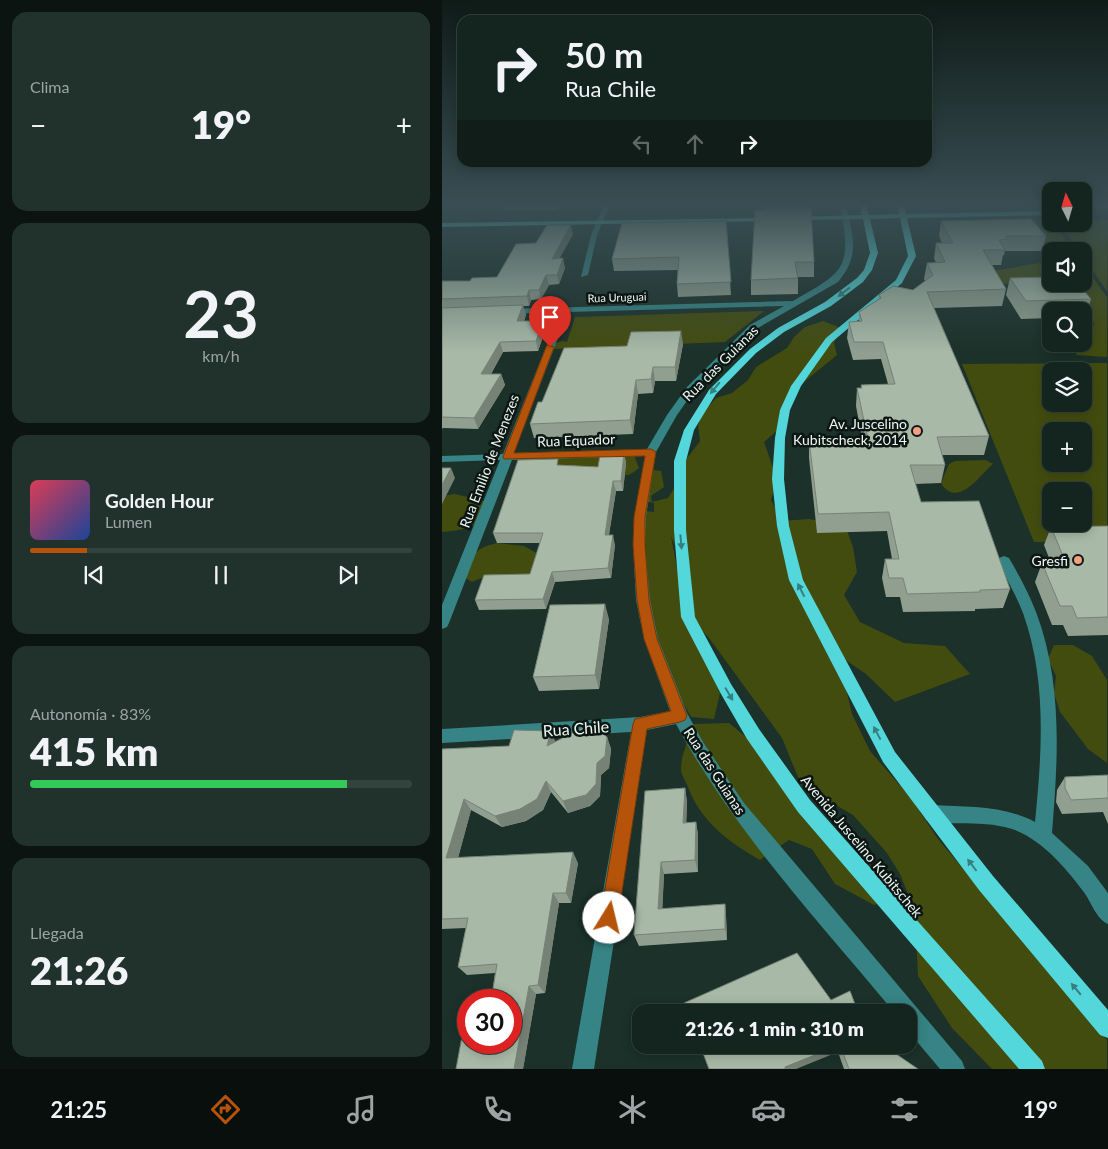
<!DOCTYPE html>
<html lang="es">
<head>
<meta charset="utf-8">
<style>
  :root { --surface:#14251f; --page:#21312c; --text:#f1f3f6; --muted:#9da5a4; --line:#33423d; --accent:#b45309 }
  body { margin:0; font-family:Lato,sans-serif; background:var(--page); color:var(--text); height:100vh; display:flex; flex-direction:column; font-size:19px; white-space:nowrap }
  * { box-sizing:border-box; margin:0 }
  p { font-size:16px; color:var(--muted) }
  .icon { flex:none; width:28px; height:28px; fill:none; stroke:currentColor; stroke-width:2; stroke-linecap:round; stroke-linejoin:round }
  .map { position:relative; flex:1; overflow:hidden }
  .panel { display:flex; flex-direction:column; gap:12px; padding:12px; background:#0b1411; width:442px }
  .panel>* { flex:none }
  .guide { position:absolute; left:15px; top:15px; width:475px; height:152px; border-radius:15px; box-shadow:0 2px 12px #0003,0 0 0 1px var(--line); background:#14251f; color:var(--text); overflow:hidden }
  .needle { width:32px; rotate:355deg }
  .buttons { position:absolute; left:600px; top:182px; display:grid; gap:10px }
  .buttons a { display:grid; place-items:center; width:50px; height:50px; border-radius:10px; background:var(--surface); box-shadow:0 2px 12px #0003,0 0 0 1px var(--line); font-size:25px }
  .speed { position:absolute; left:15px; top:989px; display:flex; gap:10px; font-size:25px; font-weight:700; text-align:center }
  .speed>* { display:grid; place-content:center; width:65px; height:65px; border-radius:50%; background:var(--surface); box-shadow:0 2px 12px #0003,0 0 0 1px var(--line); line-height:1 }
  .speed .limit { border:8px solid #d22; background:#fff; color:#111 }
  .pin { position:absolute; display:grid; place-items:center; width:42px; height:42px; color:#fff; margin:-51px -21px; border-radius:50% 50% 50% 0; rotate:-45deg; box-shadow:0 0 5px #0007 }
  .pin .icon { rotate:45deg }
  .me { position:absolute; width:55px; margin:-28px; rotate:9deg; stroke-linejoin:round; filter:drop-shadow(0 0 4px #0008) }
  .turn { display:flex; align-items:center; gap:18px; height:105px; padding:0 25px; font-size:22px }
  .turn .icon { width:65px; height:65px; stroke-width:2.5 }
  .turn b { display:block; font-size:35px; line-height:42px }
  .lanes { display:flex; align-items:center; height:48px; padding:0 25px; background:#0003; justify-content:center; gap:25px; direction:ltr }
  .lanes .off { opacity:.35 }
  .big { font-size:38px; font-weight:800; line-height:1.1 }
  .panel .tile { flex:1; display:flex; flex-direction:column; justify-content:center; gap:8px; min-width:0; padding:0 18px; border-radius:15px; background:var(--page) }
  .panel .dial { align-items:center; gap:0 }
  .dial b { font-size:65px; line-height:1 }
  .song { display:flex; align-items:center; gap:15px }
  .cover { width:60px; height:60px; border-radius:8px; background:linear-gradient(135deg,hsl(350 70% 55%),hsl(220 70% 35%)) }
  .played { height:5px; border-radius:2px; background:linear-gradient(90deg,var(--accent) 15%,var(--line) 15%) }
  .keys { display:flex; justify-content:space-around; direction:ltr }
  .heat { display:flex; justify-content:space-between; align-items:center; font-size:28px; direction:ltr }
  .charge { height:8px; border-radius:4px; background:linear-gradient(90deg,#34c759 83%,var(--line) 0) }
  .trip { position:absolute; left:190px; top:1004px; width:285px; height:50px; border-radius:15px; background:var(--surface); box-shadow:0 2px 12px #0003,0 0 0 1px var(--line); font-weight:800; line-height:50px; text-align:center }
  .dock { display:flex; height:80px; justify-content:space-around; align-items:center; background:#080f0c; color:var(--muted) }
  .dock .icon { width:35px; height:35px }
  .dock .on { color:var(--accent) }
  .dock b { font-size:22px; color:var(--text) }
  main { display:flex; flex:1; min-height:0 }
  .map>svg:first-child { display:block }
</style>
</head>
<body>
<main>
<section class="panel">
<div class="tile"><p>Clima</p>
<div class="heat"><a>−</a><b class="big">19°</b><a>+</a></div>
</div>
<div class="tile dial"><b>23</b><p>km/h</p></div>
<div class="tile">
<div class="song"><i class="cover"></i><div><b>Golden Hour</b><p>Lumen</p></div></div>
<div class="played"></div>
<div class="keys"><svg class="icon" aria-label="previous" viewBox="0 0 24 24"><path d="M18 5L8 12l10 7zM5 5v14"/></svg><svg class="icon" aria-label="pause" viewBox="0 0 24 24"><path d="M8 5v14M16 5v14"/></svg><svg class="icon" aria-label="next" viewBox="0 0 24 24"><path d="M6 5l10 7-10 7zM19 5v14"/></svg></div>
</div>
<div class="tile"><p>Autonomía · 83%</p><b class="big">415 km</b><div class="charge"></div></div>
<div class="tile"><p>Llegada</p><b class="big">21:26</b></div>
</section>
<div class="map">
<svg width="666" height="1069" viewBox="0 0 666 1069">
  <rect width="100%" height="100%" fill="#1b3129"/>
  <g fill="#434c0f" fill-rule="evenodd">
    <polygon points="591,220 609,221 609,224 612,224 632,251 614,251 595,245 603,239 599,232 587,227"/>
    <polygon points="665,220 666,220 665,291 641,257 641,251 637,251 618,224 641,224 641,221"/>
    <polygon points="609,261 609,284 641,284 641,264 665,297 665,357 634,355 638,344 641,344 641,333 650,333 652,323 638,303 594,284 535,283 539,273"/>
    <polygon points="322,311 283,342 111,349 111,344 120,341 125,342 133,317"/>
    <polygon points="381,321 399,328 392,343 395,355 357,386 337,429 322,442 335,479 329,500 340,521 367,519 403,525 411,547 415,572 402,595 418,622 462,643 503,646 528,674 453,702 424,674 392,652 402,680 410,714 428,751 468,797 496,839 665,1040 665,1069 550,1069 510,1028 476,976 474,932 470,904 458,874 445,853 411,815 371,792 356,777 340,738 267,638 247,617 236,553 229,536 244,617 278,693 272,719 249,717 232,687 209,617 201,519 204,511 212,512 212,503 203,501 208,472 212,470 219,471 222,487 209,496 210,502 226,498 238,479 243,461 258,441 256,426 260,413 274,398 290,393 306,380 314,367 345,348 352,337 363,327"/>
    <path d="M 665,363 L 665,541 L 592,542 L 520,364 ZM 609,371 L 641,371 L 641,404 L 609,404 ZM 609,431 L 641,431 L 641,464 L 609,464 ZM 609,491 L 641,491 L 641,524 L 609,524 Z"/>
    <path d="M 192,455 L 197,468 C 193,471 188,476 183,475 C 157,468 128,467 100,465 L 110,458 Z"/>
    <path d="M 544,460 L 551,464 C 539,474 515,510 499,483 L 507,464 L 513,461 Z"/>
    <path d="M 13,494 L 46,502 C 39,528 24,530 0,532 L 0,496 Z"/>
    <path d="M 55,543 L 82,546 L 98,555 L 89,576 L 48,581 L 39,578 L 30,582 L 23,578 C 31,555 30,549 55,543 Z"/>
    <polygon points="612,645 631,645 650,656 665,680 665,763 646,749 618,712 612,693 614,676 606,659"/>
    <path d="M 287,723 L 304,737 L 360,811 L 459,892 L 447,901 L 432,905 L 393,884 L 370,849 L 347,840 L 318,860 C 287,842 259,822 246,787 C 244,782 239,775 239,769 C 239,755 247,738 251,724 Z"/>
  </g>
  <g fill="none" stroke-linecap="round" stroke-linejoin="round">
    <g fill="#368485" fill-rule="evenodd">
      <polygon points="163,203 169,203 155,235 146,275 139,277 149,235"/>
      <path d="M 402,208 L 405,210 C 412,240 417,257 396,282 L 314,329 L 252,391 L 235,415 L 214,452 L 204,517 L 203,545 L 208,600 L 216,639 L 245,713 L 261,742 L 302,803 L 520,1061 L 523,1069 L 498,1069 L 466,1031 L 466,1012 L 452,1012 C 376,920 291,830 234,724 L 205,730 L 152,1069 L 130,1069 L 189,732 L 0,743 L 0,729 L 198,717 L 228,711 L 202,639 L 194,600 L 191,545 L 192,517 L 203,456 L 70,460 L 7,623 L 5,627 L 0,629 L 0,605 L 58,460 L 0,462 L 0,456 L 61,454 L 118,312 L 67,314 L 63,311 L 64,309 L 351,301 C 401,272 410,270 399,210 ZM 342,306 L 308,325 L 245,387 L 225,415 L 205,449 L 72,453 L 126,312 Z"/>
      <path d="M 562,556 L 567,558 C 577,575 587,594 594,612 C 621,683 616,759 610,833 L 646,866 L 666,893 L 666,924 C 654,919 649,901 641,891 C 623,867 599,839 570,829 C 545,821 516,824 490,823 L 484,820 L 481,814 L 484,808 L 490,805 C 525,807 561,805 593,822 C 600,752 605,680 581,613 C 574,595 564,578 556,561 L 557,558 Z"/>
    </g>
    <g fill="#53d7da" fill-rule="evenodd">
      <polygon points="418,203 424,203 427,215 457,214 455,203 461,203 464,214 609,211 609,215 465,218 474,256 460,283 390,342 359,386 348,410 343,438 342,479 347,526 361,580 453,752 551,876 666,1010 666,1038 658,1035 537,890 441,762 347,580 335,526 330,479 333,438 338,410 349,386 384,338 454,280 466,256 458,218 428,219 436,253 430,270 421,282 389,306 342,332 314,353 274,394 252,430 244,461 244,530 253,617 289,684 317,729 368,800 600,1061 603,1069 577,1069 356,812 305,739 279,694 239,617 232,530 232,461 242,430 267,390 308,349 336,328 383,302 415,278 422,270 428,253 421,219 352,220 349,218 350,217 420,215"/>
      <polygon points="666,203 666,207 641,208 641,204"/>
      <polygon points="329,218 330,219 327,221 0,227 0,223"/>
    </g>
  </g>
  <g fill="#909f90">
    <polygon points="60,203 117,203 116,210 64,210"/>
    <polygon points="321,203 410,203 410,206 368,205 372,262 372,277 356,277 356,294 309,295 309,280 322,210"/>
    <polygon points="284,221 289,295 236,297 235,284 236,270 172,271 170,259"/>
    <polygon points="499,221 604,236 600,251 563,251 562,255 561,255 559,265 550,265 564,289 560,306 492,308 547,436 542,455 500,455 503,465 499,483 473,484 479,502 568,589 561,608 533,609 533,611 461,612 458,597 444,597 440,578 443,559 450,559 445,531 375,533 367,458 367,440 420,439 414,406 415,388 419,388 419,385 446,384 439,359 411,360 405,338 407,322 417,321 417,312 437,299 437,295 471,290 483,281 482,279 485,263 494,263 492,258 494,243 500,243 497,236"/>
    <polygon points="131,234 117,259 123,268 117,284 107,285 99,299 89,300 87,306 81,306 84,315 82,321 103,331 96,351 61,352 49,374 59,374 63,385 36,429 1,428 0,429 0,281 28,281 55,277 94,243"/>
    <polygon points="568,278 649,299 644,316 641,317 641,311 609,311 609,318 579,319 564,295"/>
    <polygon points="241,344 234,381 213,381 211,393 196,394 191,434 92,438 88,424 100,402"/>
    <polygon points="182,453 184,463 181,491 174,491 167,535 173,545 169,578 113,582 104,609 37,610 33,600 88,574 98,543 55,543 51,533 118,465 156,467"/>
    <polygon points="666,526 666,635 626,636 621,625 610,625 593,582 600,563 609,563 602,545 609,527"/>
    <polygon points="167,619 157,689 97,691 91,677"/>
    <polygon points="165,737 169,749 167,768 159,775 158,796 148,806 126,813 109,792 101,810 84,821 60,827 29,810 16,858 136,863 129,903 117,903 103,993 94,994 81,1069 14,1069 50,995 53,973 25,975 16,967 24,928 0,929 0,749 67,746"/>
    <polygon points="666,775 666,824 661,812 620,814 614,802 615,790 623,777"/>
    <polygon points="243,788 245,802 244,823 254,822 256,835 256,872 222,874 220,909 283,904 284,916 285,940 197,946 192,935"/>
    <polygon points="258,1045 429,1045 431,1050 476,1069 402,1069 396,1052"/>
  </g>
  <g fill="#768275">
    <polygon points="129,225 131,234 112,268 110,259"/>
    <polygon points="121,258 123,268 117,284 115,275"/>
    <polygon points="104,275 107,285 99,299 97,290"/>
    <polygon points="87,290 89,300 87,306 85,296"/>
    <polygon points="81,305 84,315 78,331 75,321"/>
    <polygon points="101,321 103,331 96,351 94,341"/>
    <polygon points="239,331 241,344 234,381 233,367"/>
    <polygon points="58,342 61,352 43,385 39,374"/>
    <polygon points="211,367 213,381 211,393 209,379"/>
    <polygon points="59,374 63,385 36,429 32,418"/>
    <polygon points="194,380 196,394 191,434 188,420"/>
    <polygon points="182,453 184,463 181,491 179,481"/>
    <polygon points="9,468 13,478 0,504 0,485"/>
    <polygon points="171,481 174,491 165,545 163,535"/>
    <polygon points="171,535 173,545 169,578 166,568"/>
    <polygon points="110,572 113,582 104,609 101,599"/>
    <polygon points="163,604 167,619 157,689 153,675"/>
    <polygon points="109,731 114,743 105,746"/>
    <polygon points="165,737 169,749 167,768 159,775 158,796 148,806 126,813 121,801 155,763"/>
    <polygon points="104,781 109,792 101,810 84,821 60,827 53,816"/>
    <polygon points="243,788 245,802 244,836 241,823"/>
    <polygon points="22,799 29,810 13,869 4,858"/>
    <polygon points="254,822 256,835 256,872 253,860"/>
    <polygon points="131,852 136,863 129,903 124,893"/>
    <polygon points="219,862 222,874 220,920 216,909"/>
    <polygon points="111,893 117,903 103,993 96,985"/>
    <polygon points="283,904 284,916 285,940 283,929"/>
    <polygon points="87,986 94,994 81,1069 72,1069"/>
    <polygon points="398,1045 396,1052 354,1069 342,1069 343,1067"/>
  </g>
  <g fill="#a8b9a7" stroke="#768275">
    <polygon points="62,203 111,203 62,204"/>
    <polygon points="369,208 372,262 353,262 356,278 309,280 313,210"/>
    <polygon points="589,219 604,236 564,236 566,239 557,240 563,250 541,250 564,289 485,292 547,436 495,437 503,465 468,465 479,502 537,501 568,589 538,590 538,592 465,594 461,578 447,578 443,559 457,559 447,512 376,514 367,440 426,439 415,388 420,388 419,385 453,384 441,342 412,342 407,322 420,321 417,312 439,298 437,295 451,286 471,290 491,275 485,263 503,262 494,243 511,243 499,221"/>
    <polygon points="284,221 289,282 235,284 237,257 170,259 180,223"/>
    <polygon points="105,225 129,225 110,259 121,258 115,275 104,275 97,290 87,290 85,296 0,299 0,281 28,281 30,278 55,277 74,244 94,243"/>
    <polygon points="609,277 609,284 636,284 649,299 584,301 568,278"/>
    <polygon points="81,305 75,321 101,321 94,341 58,342 39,374 59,374 32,418 0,417 0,308"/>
    <polygon points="239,331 233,367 211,367 209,379 194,380 188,420 88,424 96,402 100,402 122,348 185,346 189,332"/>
    <polygon points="182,453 179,481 171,481 163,535 171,535 166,568 110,572 101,599 33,600 42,575 88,574 101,533 51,533 76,460 116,459 115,465 156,467 158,455"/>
    <polygon points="0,468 9,468 0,485"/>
    <polygon points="666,526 666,617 635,618 630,606 618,606 600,563 624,563 609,527"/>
    <polygon points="163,604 153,675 91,677 108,605"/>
    <polygon points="142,727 156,730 165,737 163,756 155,763 154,784 144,795 121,801 104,781 95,799 78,809 53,816 22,799 4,858 131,852 124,893 111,893 96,985 87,986 72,1069 14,1069 26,1004 26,1042 69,1042 69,1000 27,1000 28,997 50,995 55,964 16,967 26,918 0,919 0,749 67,746 72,730 109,731 105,746"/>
    <polygon points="666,775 666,798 629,800 623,788 623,777"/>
    <polygon points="243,788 241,823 254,822 253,860 219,862 216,909 283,904 283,929 192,935 203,791"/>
    <polygon points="355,953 389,1000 408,991 416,1012 246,1012 242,1003"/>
    <polygon points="258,1045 398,1045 343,1067 343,1069 267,1069"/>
    <polygon points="398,1045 429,1045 431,1050 441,1045 476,1069 407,1069"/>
  </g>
  <defs><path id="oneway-solid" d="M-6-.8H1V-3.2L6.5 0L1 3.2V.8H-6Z" transform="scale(1.25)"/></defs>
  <g fill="#348080">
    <use href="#oneway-solid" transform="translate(402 292) rotate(143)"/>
    <use href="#oneway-solid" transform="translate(273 388) rotate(130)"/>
    <use href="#oneway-solid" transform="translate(239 542) rotate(85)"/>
    <use href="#oneway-solid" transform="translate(359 590) rotate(-117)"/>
    <use href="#oneway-solid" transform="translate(287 694) rotate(59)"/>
    <use href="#oneway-solid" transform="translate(435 733) rotate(-118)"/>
    <use href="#oneway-solid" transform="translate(530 865) rotate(-127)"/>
    <use href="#oneway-solid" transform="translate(634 989) rotate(-130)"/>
  </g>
  <linearGradient id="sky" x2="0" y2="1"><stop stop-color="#0f1b17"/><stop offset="0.58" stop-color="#394e54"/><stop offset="1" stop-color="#394e54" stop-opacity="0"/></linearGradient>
  <rect width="666" height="353" fill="url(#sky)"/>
  <polygon fill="#b45309" stroke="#753606" points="105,345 112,347 72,453 209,449 214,452 203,517 203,545 207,600 215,639 245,716 243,720 238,722 205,729 176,918 173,924 167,927 161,924 158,918 191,724 193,719 229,711 202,639 195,600 191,545 192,517 203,456 62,459 61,457"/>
  <g fill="#f39f84" stroke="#0d1613" stroke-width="2">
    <circle cx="475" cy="431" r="5"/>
    <circle cx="636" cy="560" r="5"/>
  </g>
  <g text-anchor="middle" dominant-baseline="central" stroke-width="5" stroke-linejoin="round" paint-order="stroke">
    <g font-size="11" fill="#ebf8f3" stroke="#0d1613">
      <text transform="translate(175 297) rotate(-2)">Rua Uruguai</text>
    </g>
    <g font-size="14" fill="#ebf8f3" stroke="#0d1613">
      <text transform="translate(278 363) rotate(-45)">Rua das Guianas</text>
      <text transform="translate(134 440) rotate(-2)">Rua Equador</text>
      <text transform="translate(47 461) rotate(-69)">Rua Emilio de Menezes</text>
      <text transform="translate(273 771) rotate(57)">Rua das Guianas</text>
      <text transform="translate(420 846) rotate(50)">Avenida Juscelino Kubitschek</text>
    </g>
    <g font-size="14" fill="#ebf8f3" stroke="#0d1613" text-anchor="end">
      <text x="465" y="423">Av. Juscelino<tspan x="465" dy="16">Kubitscheck, 2014</tspan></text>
      <text x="626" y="560">Gresfi</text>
    </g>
    <g font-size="16" fill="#ebf8f3" stroke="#0d1613">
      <text transform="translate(134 728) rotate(-4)">Rua Chile</text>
    </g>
  </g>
</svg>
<div class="buttons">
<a><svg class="needle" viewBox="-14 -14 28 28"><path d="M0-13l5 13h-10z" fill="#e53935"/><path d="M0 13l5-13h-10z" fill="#9da5a4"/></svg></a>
<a><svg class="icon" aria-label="sound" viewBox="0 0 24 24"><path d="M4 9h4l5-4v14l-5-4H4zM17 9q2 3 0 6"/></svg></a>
<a><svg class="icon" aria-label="search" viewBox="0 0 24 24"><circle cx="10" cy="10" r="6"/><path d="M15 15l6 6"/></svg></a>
<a><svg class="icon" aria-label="layers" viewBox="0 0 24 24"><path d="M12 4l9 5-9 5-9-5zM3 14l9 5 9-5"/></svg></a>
<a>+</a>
<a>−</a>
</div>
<div class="speed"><div class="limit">30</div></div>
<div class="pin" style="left:108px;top:347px;background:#d93025"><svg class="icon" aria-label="arrive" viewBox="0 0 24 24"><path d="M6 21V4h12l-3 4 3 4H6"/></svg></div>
<svg class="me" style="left:167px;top:918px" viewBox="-20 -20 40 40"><circle r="19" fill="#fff"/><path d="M0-13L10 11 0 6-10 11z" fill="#b45309"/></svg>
<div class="trip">21:26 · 1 min · 310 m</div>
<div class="guide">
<div class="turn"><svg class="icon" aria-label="right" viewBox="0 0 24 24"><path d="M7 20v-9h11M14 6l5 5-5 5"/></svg><div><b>50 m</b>Rua Chile</div></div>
<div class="lanes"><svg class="icon off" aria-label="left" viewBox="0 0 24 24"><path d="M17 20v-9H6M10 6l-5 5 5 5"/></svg><svg class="icon off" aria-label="ahead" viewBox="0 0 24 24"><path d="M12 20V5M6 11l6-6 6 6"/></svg><svg class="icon" aria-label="right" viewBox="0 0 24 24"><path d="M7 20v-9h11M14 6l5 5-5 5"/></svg></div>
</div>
</div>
</main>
<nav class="dock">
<b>21:25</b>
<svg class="icon on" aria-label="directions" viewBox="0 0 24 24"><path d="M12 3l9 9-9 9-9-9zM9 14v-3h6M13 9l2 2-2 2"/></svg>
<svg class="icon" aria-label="music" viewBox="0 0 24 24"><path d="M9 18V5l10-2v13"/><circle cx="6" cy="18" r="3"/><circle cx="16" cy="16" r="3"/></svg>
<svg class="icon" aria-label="phone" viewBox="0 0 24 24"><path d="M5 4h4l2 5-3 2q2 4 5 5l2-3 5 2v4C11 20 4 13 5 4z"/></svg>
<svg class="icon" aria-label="climate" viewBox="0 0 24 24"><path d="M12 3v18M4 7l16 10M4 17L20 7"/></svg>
<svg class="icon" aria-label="car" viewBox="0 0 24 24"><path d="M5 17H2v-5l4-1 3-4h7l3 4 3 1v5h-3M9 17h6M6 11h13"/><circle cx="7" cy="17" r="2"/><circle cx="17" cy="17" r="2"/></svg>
<svg class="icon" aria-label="filters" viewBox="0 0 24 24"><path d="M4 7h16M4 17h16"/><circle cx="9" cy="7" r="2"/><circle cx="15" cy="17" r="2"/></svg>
<b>19°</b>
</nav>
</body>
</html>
